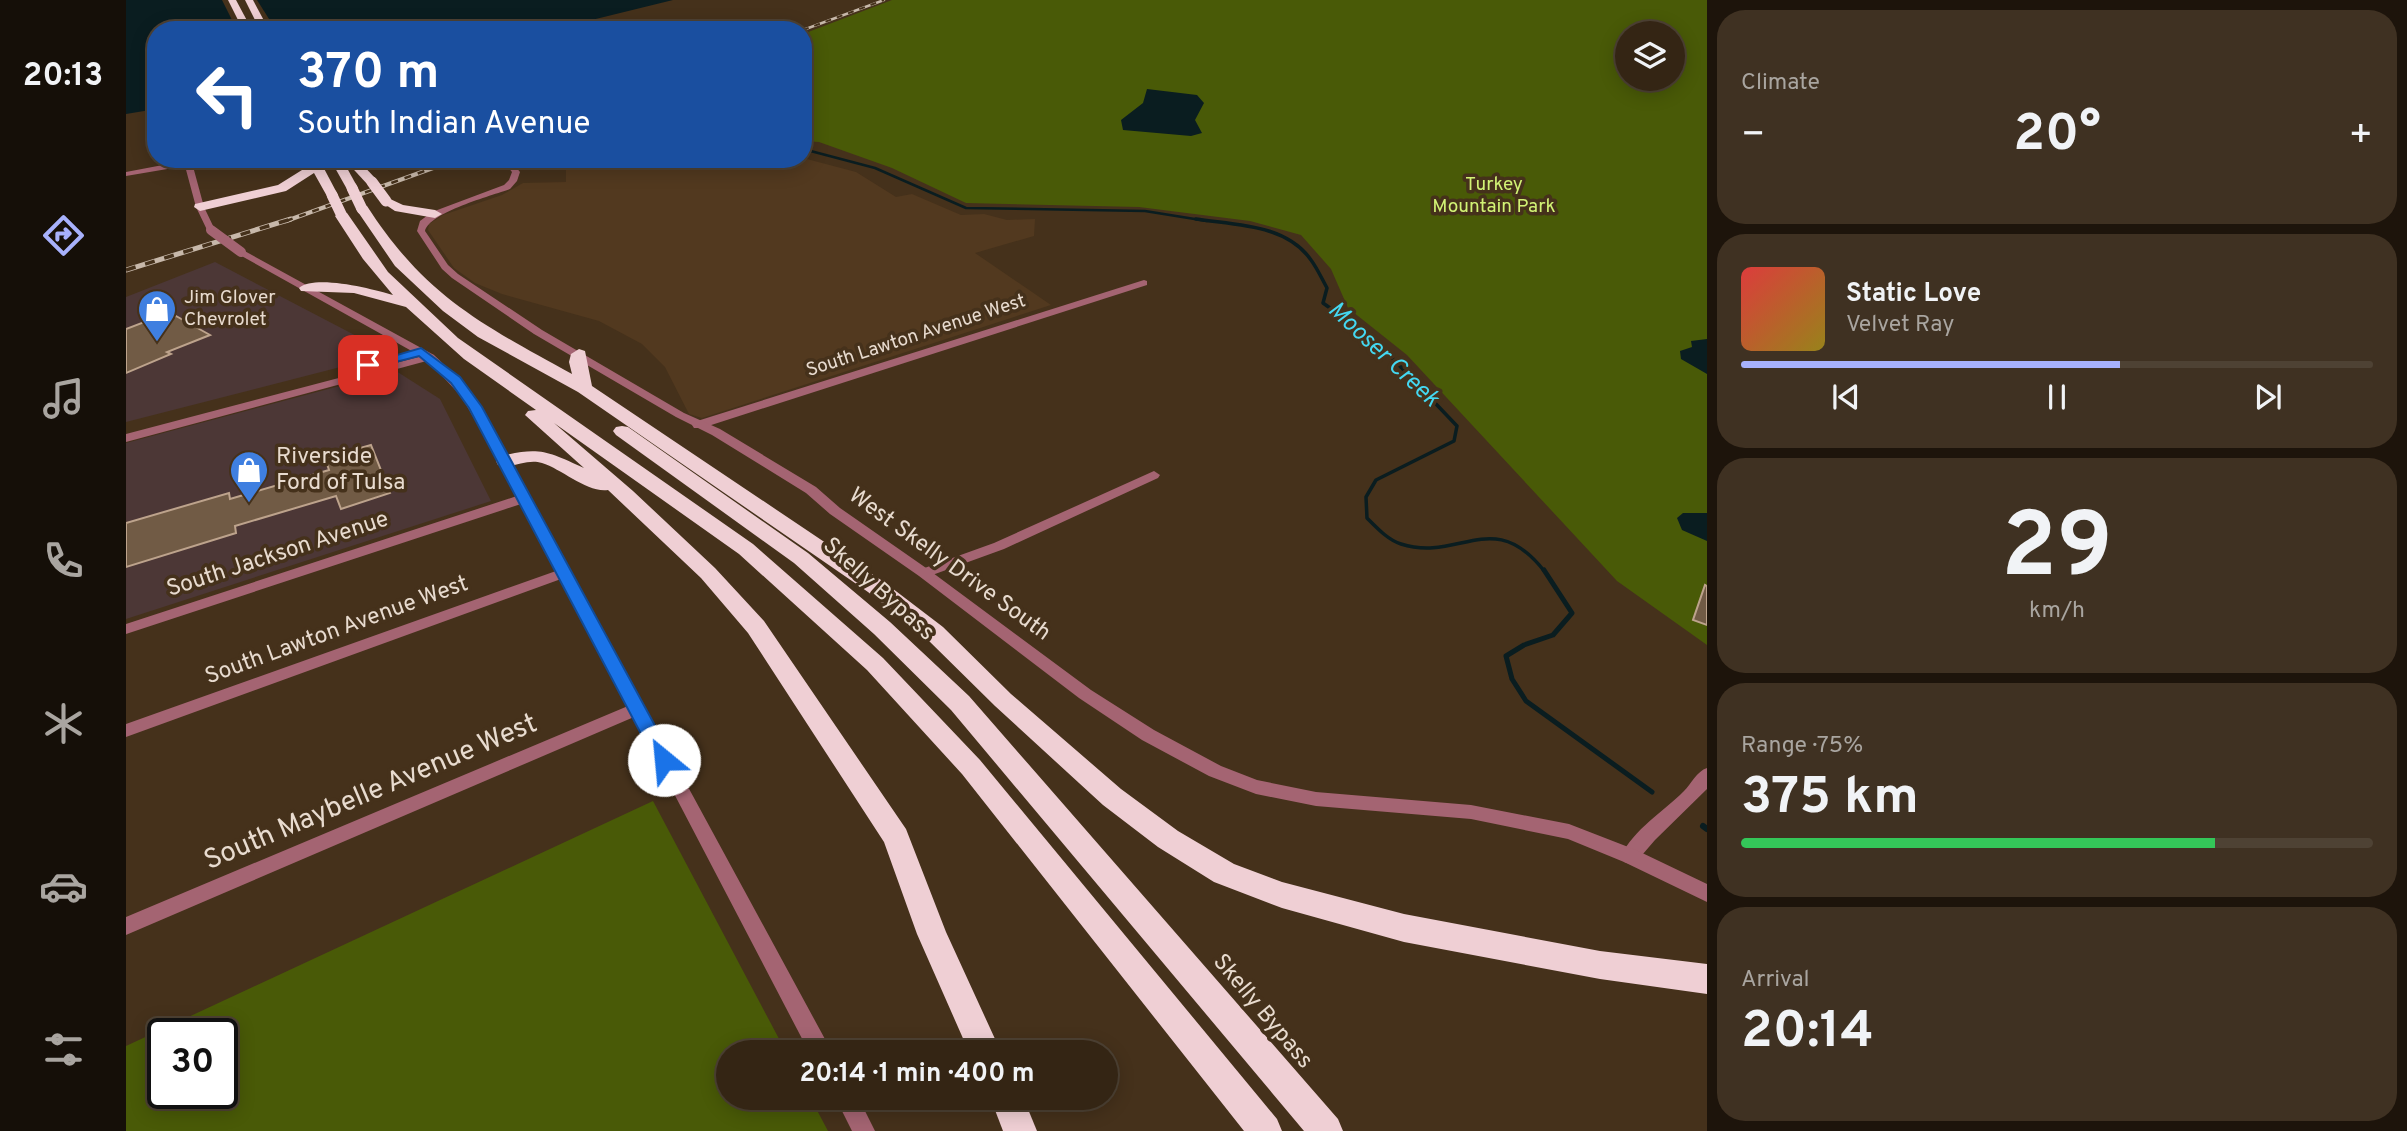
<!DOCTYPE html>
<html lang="en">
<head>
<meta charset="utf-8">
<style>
  :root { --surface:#342514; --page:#3f3122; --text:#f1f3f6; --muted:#a9a5a0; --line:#4e4234; --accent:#a7b1fc }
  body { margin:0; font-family:Overpass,sans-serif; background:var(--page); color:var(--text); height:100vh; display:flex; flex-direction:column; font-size:26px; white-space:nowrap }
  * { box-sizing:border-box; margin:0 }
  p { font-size:23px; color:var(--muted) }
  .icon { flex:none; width:38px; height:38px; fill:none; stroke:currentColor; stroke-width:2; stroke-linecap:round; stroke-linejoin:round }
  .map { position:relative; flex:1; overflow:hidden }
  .panel { display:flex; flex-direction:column; gap:10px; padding:10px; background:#1d140b; width:700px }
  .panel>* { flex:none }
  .banner { position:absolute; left:21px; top:21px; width:665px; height:147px; border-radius:28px; box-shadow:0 4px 18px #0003,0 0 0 2px var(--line); background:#1a4fa0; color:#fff; overflow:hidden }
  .fabs { position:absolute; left:1489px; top:21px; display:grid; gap:14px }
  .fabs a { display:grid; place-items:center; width:70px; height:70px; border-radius:50%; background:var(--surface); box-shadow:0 4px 18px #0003,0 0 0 2px var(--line); font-size:35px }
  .speed { position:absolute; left:21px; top:1018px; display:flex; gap:14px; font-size:35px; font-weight:700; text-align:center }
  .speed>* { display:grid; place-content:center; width:91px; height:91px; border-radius:50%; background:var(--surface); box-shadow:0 4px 18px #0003,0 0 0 2px var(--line); line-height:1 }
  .speed .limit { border:4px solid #111; border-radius:10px; background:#fff; color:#111 }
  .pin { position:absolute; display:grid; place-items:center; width:60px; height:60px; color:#fff; margin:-30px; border-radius:14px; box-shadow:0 4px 10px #0006 }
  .me { position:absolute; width:77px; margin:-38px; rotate:332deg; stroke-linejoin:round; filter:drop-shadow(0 0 5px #0008) }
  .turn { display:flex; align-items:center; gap:24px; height:147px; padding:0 35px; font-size:32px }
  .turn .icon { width:91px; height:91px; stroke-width:2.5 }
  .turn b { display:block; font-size:49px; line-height:60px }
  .big { font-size:52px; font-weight:700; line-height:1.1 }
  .panel .card { flex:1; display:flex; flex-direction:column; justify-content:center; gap:10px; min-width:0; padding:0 24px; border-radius:28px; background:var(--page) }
  .panel .dial { align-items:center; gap:0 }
  .dial b { font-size:91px; line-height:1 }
  .song { display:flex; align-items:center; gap:21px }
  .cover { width:84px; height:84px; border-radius:10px; background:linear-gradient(135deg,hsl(0 70% 55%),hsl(50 70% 35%)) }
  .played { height:7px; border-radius:4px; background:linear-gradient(90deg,var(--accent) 60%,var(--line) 60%) }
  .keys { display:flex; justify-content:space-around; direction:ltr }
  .heat { display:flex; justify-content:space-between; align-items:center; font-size:38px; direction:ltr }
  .charge { height:10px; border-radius:5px; background:linear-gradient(90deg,#34c759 75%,var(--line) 0) }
  .trip { position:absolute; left:590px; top:1040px; width:402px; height:70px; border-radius:35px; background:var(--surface); box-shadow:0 4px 18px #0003,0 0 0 2px var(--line); font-weight:700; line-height:70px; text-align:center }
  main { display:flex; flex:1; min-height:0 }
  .menu { display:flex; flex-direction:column; width:126px; justify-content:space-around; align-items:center; background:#150f08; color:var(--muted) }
  .menu .icon { width:49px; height:49px }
  .menu .selected { color:var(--accent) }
  .menu b { font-size:32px; color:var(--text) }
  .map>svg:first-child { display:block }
</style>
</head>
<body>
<main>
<nav class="menu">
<b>20:13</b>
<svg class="icon selected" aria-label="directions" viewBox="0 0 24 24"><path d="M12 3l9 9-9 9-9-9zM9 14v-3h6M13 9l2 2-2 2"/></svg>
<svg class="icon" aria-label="music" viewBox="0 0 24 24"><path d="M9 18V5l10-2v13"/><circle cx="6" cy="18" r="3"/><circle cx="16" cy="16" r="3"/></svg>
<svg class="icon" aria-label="phone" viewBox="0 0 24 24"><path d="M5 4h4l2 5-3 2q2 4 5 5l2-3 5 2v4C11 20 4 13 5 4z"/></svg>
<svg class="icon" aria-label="climate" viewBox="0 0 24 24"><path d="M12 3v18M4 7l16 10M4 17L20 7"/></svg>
<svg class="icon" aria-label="car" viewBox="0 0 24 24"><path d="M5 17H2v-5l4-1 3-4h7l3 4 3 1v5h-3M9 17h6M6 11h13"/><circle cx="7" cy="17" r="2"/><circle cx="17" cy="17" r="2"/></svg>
<svg class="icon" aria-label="filters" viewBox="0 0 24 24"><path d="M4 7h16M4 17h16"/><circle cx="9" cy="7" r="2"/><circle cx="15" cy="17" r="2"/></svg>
</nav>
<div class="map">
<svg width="1581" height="1131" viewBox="0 0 1581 1131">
  <rect width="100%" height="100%" fill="#45311b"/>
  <g fill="#4c3736">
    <polygon points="89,262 265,354 0,422 0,297"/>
    <polygon points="270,371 314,399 365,501 0,619 0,443"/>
  </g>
  <polygon fill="#52391f" points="677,158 730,172 770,197 786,194 835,215 858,214 881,220 909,219 908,236 849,253 925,305 576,418 563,414 539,367 516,344 473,321 376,294 349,283 328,268 302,230 303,224 317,215 376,195 397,183 440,182 440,159"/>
  <g fill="#495a07" fill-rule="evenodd">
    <path d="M 766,0 L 1581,0 L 1581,645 L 1491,581 L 1281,355 L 1222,308 L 1205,269 L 1175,235 L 1124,221 L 1013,207 L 840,203 L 766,168 L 693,142 L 677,141 L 677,34 ZM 1502,33 L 1547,33 L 1547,79 L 1502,79 Z"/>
    <path d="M 527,801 L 660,1052 L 602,1052 L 602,1097 L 684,1097 L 702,1131 L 0,1131 L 0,1046 ZM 37,1034 L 96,1034 L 96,1094 L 37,1094 Z"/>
  </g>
  <g fill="#0a1d20">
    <polygon points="0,0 547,0 425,30 30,30 30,109 0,114"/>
    <polygon points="1021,89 1071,95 1078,103 1069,120 1076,133 1065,136 997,130 995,120 1017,103"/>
    <polygon points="1581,339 1581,374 1555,359 1554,351 1566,347 1565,341"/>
    <polygon points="1557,513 1581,513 1581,541 1556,530 1551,518"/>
  </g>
  <polygon fill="#45311b" points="96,0 131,0 150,30 111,30"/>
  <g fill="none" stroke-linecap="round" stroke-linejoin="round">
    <polyline stroke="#0a1d20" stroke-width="2.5" points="677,149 749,168 840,208 1019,211 1081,221"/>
    <path stroke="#0a1d20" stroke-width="3.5" d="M 1070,219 C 1109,225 1160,224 1185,260 C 1191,268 1196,279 1201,288 L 1197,303 L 1249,340 L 1331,426 L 1328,441 L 1250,480 L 1240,497 L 1241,518 C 1251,528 1262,540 1275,544 C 1334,563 1367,505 1419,572"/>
    <polyline stroke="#0a1d20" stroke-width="5" points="1418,570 1446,613 1427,635 1398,645 1380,656 1386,679 1400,701 1526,792"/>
    <polyline stroke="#0a1d20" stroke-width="6" points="1577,826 1581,829"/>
  </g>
  <g fill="#715b45" stroke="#bda38c" stroke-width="2">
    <polygon points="39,314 45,318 50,316 84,335 41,352 45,354 0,373 0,329"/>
    <polygon points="245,445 264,493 215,509 210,496 109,526 110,533 0,567 0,523 103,493 104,499 203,470 199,458"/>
    <polygon points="1579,585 1581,586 1581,625 1567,620"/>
  </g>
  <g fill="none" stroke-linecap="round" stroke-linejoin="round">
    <g fill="#a46472" fill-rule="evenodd">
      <polygon points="1018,280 1021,281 1021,285 576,428 568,428 566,425 568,422"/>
      <polygon points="304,354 308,355 308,359 0,442 0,434"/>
      <polygon points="379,457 385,461 706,1052 683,1052 508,717 0,935 0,917 502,706 435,579 0,737 0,724 430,571 395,504 0,634 0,624 391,496 373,461"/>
      <polygon points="1028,471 1034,475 1032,478 878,549 798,578 791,573 793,570 868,543"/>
      <path d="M 1581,768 L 1581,789 L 1529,840 L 1510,862 L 1504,864 L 1498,862 L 1495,856 C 1508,829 1537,812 1558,791 C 1565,784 1571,771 1581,768 Z"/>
      <polygon points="709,1097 732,1097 749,1131 726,1131"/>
    </g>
    <g fill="#a46472" fill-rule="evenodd">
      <polygon points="57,159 65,159 78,207 89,230 88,232 82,232 70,207 59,166 0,176 0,172 58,161"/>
      <path d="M 375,159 L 383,159 L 394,172 L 391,181 L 384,189 C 365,196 304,212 299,231 L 322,265 L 332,274 L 416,330 L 558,413 L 594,429 L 690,487 L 714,508 L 803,570 L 965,690 L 1028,730 L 1095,766 L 1131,780 L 1190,792 L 1345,805 L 1443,824 L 1510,850 L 1581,884 L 1581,902 L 1498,862 L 1442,839 L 1345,819 L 1190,806 L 1130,794 L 1083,776 L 1016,740 L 953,698 L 793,576 L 704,514 L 680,493 L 586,435 L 550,417 L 408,334 L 326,278 L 316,269 L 291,231 L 294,221 L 306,212 L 378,185 L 383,180 L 386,172 Z"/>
      <path d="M 115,249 L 308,355 C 342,386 363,421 385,461 L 383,464 L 375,464 L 335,396 L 300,359 L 112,254 L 112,250 Z"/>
    </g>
    <g fill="#efcfd4" fill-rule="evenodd">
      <polygon points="102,0 110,0 126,30 117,30"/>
      <polygon points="119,0 127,0 143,30 134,30"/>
      <polygon points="181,159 193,159 212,195 210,198 202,198 188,173 160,191 74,211 68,207 69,204 152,185 184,165"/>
      <polygon points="204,159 216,159 232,188 230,191 222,191"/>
      <polygon points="218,159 231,159 250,179 250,185 242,185"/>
      <polygon points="260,197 277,205 309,210 316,214 309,218 269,211 254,201"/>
      <path d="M 236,205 L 241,206 C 299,296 355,324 446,374 L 443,362 L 445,354 L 453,349 L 459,351 L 466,386 L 758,582 L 817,627 L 885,694 L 995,789 L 1052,831 L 1108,864 L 1156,882 L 1278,914 L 1474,951 L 1581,964 L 1581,994 L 1474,979 L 1278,942 L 1156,908 L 1088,882 L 1032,847 L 977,805 L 869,706 L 801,639 L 742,592 L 452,392 L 352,337 L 317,311 L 269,266 L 230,209 Z"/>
      <path d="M 216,212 L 221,213 L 262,272 L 332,338 L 627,544 L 757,658 L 854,760 L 1151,1119 L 1156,1131 L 1118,1131 L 836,774 L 741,670 L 613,554 L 428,423 L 507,491 L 589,568 L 638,621 L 780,829 L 820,932 L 875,1052 L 843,1052 L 791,934 L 758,842 L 622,633 L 575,578 L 482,490 C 461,493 436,469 416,463 C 401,458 387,469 372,465 L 370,461 L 372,457 C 413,446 421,451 458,468 L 399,415 L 402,411 L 410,410 L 338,359 L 280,307 L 228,293 L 175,291 L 173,288 C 189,274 247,289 267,295 L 237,259 L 209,216 Z"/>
      <polygon points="496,426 502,427 682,553 764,622 843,696 1212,1119 1217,1131 1178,1131 825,710 748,634 668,563 490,435 487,431 490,427"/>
      <polygon points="864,1097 897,1097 911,1131 877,1131"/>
    </g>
    <defs>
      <polyline id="rail-far2" points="677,30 758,0"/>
      <polyline id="rail-far1" points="160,221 332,159"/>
      <polyline id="rail" points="0,270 165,219"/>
    </defs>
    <use href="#rail-far2" stroke="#c7b8aa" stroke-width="2.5"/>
    <use href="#rail-far1" stroke="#c7b8aa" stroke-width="4.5"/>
    <use href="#rail" stroke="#c7b8aa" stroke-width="5"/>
    <use href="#rail-far2" stroke="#45311b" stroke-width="2" stroke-dasharray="6" stroke-linecap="butt"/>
    <use href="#rail-far1" stroke="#45311b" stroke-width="2.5" stroke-dasharray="7" stroke-linecap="butt"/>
    <use href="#rail" stroke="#45311b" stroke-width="3.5" stroke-dasharray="10" stroke-linecap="butt"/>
    <polyline stroke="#a46472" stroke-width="10" points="85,230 115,252"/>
    <g stroke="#efcfd4" stroke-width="11">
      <polyline points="246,182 260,201"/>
      <polyline points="226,188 236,209"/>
      <polyline points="206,195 216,216"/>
    </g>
  </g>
  <polygon fill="#1a73e8" stroke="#114b97" stroke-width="2" points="295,348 334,377 356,407 545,755 548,760 545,766 538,768 532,766 343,408 325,383 293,356 242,369 236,365"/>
  <defs>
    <symbol id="shop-pin" viewBox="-11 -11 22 30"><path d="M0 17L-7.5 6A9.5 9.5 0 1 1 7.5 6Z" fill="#3f7fe0" stroke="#45311b"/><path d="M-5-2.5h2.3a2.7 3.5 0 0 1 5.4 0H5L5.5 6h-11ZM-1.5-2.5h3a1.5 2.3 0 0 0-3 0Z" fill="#fff"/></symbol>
  </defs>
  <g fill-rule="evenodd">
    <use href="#shop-pin" x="9" y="287" width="44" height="60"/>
    <use href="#shop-pin" x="101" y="448" width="44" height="60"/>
  </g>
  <g text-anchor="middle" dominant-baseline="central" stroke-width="7" stroke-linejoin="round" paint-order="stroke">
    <g font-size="19" fill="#d2f375" stroke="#45311b">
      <text x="1368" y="185">Turkey<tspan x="1368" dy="22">Mountain Park</tspan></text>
    </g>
    <g font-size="19" fill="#e8dbcf" stroke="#45311b" text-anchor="start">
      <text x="58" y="298">Jim Glover<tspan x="58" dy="22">Chevrolet</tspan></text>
    </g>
    <g font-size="19" fill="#e8dbcf" stroke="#45311b">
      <text transform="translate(790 336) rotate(-18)">South Lawton Avenue West</text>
    </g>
    <g font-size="23" fill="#e8dbcf" stroke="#45311b" text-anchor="start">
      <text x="150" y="457">Riverside<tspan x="150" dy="26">Ford of Tulsa</tspan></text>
    </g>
    <g font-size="23" fill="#e8dbcf" stroke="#45311b">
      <text transform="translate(152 555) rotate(-18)">South Jackson Avenue</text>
      <text transform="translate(823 565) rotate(36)">West Skelly Drive South</text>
      <text transform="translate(752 590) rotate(42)">Skelly Bypass</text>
      <text transform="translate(211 631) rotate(-20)">South Lawton Avenue West</text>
      <text transform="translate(1136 1012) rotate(50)">Skelly Bypass</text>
    </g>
    <g font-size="24" font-style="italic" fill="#44d8f1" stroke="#45311b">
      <text transform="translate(1257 355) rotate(43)">Mooser Creek</text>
    </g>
    <g font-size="28" fill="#e8dbcf" stroke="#45311b">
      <text transform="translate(245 793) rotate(-23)">South Maybelle Avenue West</text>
    </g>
  </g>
</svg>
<div class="fabs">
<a><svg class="icon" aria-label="layers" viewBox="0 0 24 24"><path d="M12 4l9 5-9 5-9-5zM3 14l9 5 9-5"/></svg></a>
</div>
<div class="speed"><div class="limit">30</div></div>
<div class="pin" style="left:242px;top:365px;background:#d93025"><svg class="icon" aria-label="arrive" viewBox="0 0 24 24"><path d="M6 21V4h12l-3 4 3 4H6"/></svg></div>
<svg class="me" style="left:538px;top:760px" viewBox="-20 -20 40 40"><circle r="19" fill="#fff"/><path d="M0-13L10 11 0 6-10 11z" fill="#1a73e8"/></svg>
<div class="trip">20:14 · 1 min · 400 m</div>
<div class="banner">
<div class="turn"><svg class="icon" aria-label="left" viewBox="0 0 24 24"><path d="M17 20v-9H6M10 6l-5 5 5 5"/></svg><div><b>370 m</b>South Indian Avenue</div></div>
</div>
</div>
<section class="panel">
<div class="card"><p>Climate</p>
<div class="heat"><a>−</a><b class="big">20°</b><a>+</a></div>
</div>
<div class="card">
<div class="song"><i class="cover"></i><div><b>Static Love</b><p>Velvet Ray</p></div></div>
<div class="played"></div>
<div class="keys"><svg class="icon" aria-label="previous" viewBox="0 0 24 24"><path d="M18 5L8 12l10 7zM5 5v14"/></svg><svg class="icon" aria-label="pause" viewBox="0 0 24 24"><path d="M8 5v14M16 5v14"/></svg><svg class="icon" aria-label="next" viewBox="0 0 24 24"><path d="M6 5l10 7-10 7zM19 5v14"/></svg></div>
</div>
<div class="card dial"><b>29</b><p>km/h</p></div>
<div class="card"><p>Range · 75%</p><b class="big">375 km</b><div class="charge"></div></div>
<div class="card"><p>Arrival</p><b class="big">20:14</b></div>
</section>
</main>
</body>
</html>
